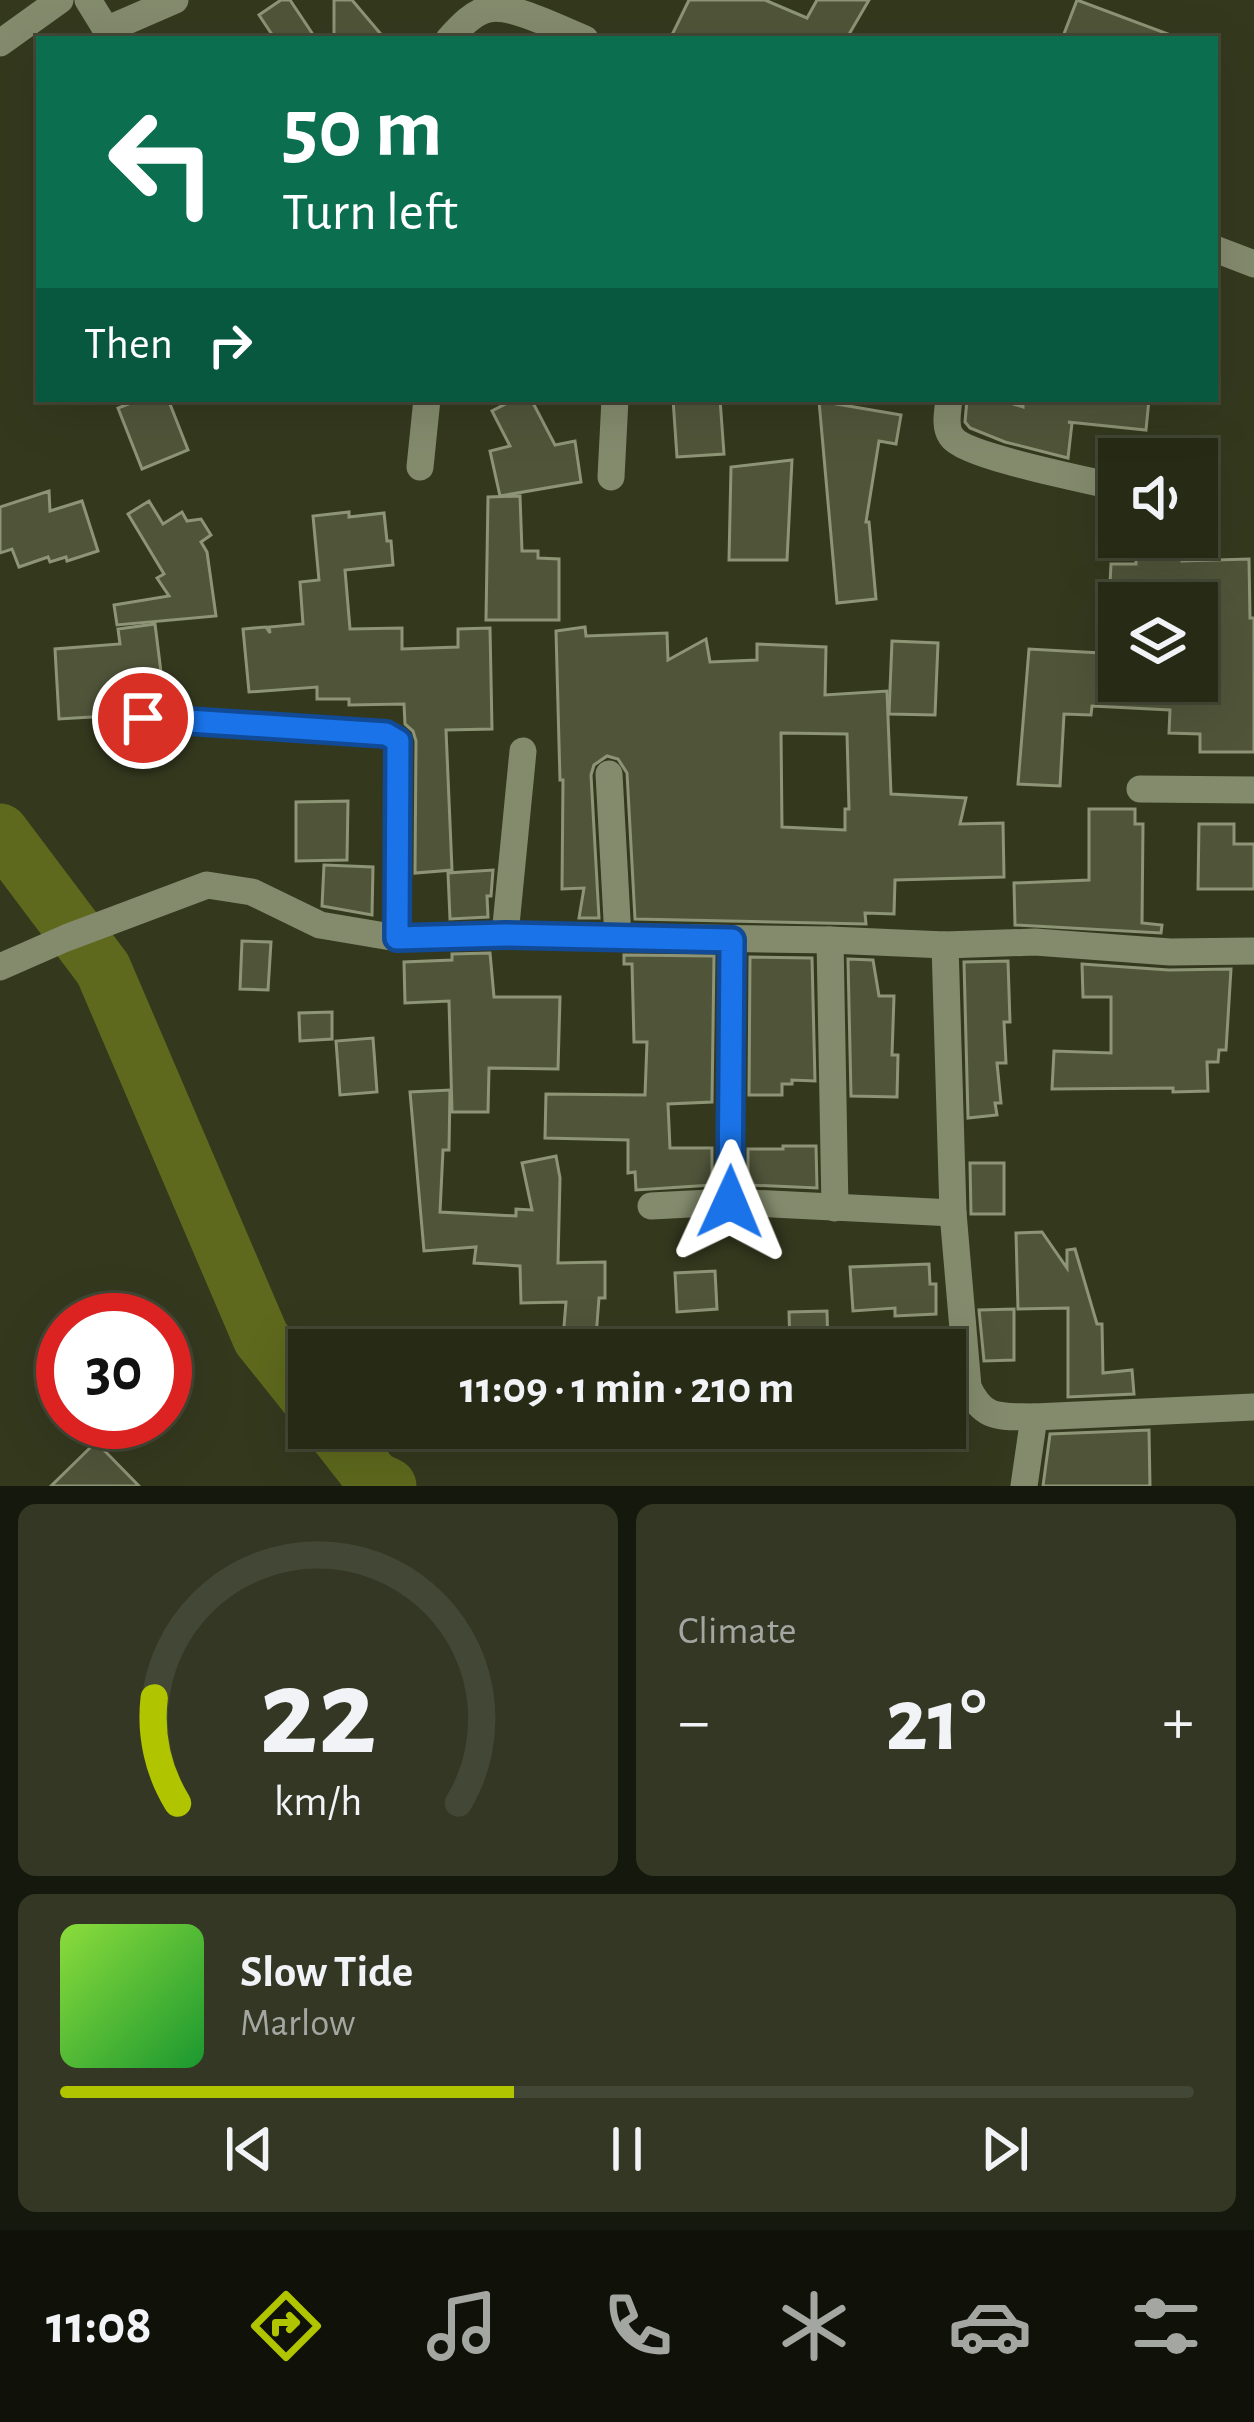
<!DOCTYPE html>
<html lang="en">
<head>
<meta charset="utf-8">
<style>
  :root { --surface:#272b16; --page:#333723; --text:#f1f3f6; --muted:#a4a7a1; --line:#434735; --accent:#b0c500 }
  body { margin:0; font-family:"Alegreya Sans",sans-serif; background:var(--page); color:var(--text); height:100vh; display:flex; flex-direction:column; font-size:45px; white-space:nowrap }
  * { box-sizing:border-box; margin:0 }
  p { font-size:39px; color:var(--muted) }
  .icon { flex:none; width:66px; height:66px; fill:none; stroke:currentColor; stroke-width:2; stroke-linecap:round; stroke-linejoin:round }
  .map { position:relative; height:1486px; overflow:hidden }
  .panel { display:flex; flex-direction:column; gap:18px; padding:18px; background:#15180c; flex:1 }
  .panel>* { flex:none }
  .guide { position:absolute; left:36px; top:36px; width:1182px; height:366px; border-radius:0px; box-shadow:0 12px 48px #0002,0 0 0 3px var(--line); background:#0b6e4f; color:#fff; overflow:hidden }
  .buttons { position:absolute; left:1098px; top:438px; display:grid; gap:24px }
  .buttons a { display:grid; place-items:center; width:120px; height:120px; border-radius:0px; background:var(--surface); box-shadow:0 12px 48px #0002,0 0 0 3px var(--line); font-size:60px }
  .speed { position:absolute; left:36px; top:1293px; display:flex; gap:24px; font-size:60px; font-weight:700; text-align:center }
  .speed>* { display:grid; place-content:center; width:156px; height:156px; border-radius:50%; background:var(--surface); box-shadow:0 12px 48px #0002,0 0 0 3px var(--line); line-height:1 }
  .speed .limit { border:18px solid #d22; background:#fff; color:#111 }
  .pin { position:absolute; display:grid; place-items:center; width:102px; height:102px; color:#fff; margin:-51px; border:6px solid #fff; border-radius:50%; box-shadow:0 3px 12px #0007 }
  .me { position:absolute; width:132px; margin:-66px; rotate:1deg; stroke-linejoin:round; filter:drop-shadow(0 0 9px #0008) }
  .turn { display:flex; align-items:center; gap:42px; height:252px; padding:0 48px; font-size:54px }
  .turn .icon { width:156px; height:156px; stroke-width:2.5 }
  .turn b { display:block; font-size:84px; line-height:102px }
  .then { display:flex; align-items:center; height:114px; padding:0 48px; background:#0003; gap:24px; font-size:45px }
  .big { font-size:90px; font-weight:600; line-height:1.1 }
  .panel .card { flex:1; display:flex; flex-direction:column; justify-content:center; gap:18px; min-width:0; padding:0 42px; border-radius:18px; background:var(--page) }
  .panel .dial { align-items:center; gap:0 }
  .dial svg { height:312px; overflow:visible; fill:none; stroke:var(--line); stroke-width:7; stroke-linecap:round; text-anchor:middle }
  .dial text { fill:var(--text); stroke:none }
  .song { display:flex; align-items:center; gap:36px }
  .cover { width:144px; height:144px; border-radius:18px; background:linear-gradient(135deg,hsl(90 70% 55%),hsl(130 70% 35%)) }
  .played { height:12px; border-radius:6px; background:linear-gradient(90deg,var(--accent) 40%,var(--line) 40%) }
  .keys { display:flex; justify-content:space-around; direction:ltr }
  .heat { display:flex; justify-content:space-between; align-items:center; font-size:66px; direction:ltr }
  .panel .tiles { flex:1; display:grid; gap:18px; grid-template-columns:1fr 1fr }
  .card:last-child { grid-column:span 2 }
  .trip { position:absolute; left:288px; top:1329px; width:678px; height:120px; border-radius:0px; background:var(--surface); box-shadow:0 12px 48px #0002,0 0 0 3px var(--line); font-weight:600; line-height:120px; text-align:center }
  .tab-bar { display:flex; height:192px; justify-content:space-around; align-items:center; background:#101109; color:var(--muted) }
  .tab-bar .icon { width:84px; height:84px }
  .tab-bar .current { color:var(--accent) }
  .tab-bar b { font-size:54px; color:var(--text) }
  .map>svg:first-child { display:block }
</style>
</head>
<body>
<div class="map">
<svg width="1254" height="1486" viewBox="0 0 1254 1486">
  <rect width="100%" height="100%" fill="#34391e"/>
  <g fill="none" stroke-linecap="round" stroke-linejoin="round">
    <g stroke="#5e691d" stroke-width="57">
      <polyline points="0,832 103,969 261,1338 309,1398"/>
      <polyline points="333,1428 373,1479 388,1486"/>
    </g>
  </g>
  <g fill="#50553a" stroke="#8e9476" stroke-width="3" fill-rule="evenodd">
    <polygon points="281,0 290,0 316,39 275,39 259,15"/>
    <polygon points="334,0 352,0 385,39 334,39"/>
    <polygon points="689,0 765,0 807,18 817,0 869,0 848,36 855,39 670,39"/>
    <polygon points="1077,0 1176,37 1176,39 1062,39"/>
    <polygon points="141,399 168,399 188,450 142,469 118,408"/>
    <polygon points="515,399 531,399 555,445 575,441 581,482 500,496 490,451 510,446 492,411"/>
    <polygon points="673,399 720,399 724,454 677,457"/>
    <polygon points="967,399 998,399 1023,407 1023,399 1149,399 1146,430 1068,422 1072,423 1068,458 1005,442 970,428 965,422"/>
    <polygon points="819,401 901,415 896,444 879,441 866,522 869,522 876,599 837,603"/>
    <polygon points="792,460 787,560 729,560 731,467"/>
    <polygon points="49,491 50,511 82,501 98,551 67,561 66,557 50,562 48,557 19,567 12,549 0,553 0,507"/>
    <polygon points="520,496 522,551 538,551 538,558 559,559 559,620 486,620 488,497"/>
    <polygon points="149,501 163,524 182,512 187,521 201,519 211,535 201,542 207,552 216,616 117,625 114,605 169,596 157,578 164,574 128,514"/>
    <polygon points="349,512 349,517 384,513 387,541 391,541 393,565 345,570 350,629 402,628 402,649 458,647 458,629 490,628 492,729 446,730 452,870 415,873 416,741 413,731 405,724 404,704 349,705 349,699 317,699 317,687 249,692 243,629 266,627 270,633 269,627 303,624 300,582 319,580 313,516"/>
    <polygon points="1182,539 1182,561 1249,559 1250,618 1254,618 1254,752 1200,752 1200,734 1169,733 1170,710 1092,706 1091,715 1064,714 1060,786 1018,784 1029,649 1119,654 1119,681 1197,681 1197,603 1109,603 1111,564 1136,564 1136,540"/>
    <polygon points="155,624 164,696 107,705 108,716 59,719 55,649 120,644 118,629"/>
    <path d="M 585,627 L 586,636 L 667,633 L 668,660 L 706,639 L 710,662 L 757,660 L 757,644 L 826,647 L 825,695 L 887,691 L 891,794 L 966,798 L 960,824 L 1003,823 L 1004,877 L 895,880 L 894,914 L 865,913 L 866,924 L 635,919 L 627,773 L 618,759 L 607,756 L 594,765 L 591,775 L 599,918 L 579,918 L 584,888 L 562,889 L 563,780 L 560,780 L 556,631 ZM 781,733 L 847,734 L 849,809 L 845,809 L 845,830 L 782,827 Z"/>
    <polygon points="892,641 938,643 935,715 889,714"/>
    <polygon points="348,801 347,860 296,861 296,802"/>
    <polygon points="1089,809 1135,809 1135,824 1143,824 1142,923 1162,925 1161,933 1015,925 1014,883 1089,880"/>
    <polygon points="1199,824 1234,824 1234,844 1254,844 1254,889 1198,889"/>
    <polygon points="324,865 373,867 372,915 322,906"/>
    <polygon points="493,870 491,896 487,896 488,917 450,919 448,873"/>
    <polygon points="242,941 271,942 268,990 240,989"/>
    <polygon points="490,953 494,997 560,997 558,1069 489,1068 488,1112 452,1112 449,1001 405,1003 404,962 452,960 452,954"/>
    <polygon points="624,955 714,956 712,1102 668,1104 670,1148 712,1148 712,1185 636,1190 635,1172 628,1173 628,1140 545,1138 546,1094 645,1095 647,1042 634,1042 632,964 624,964"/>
    <polygon points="750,957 812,958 815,1081 792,1080 792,1084 782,1084 782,1095 749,1095"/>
    <polygon points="848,959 873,960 879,996 894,996 892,1055 898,1055 897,1097 851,1096"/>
    <polygon points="1008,961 1010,1022 1004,1022 1006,1063 997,1063 1001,1103 995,1103 997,1115 968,1118 964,962"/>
    <polygon points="1082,964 1169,970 1231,969 1226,1050 1219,1050 1218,1062 1207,1062 1208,1091 1173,1092 1173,1088 1052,1089 1054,1051 1111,1053 1111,997 1083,997"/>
    <polygon points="332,1012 332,1039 300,1041 299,1013"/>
    <polygon points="373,1038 377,1092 340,1095 336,1041"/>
    <polygon points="450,1090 449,1150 443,1150 440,1212 516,1216 516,1209 532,1210 522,1163 556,1156 560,1178 558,1263 605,1262 605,1298 599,1298 595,1350 562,1350 566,1302 521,1303 520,1266 474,1263 476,1247 424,1251 410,1092"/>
    <polygon points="783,1146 816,1146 817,1188 748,1185 748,1149 783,1149"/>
    <polygon points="970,1163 1004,1163 1004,1214 971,1214"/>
    <polygon points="1042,1232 1067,1268 1067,1250 1075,1249 1097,1324 1102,1324 1103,1373 1132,1370 1134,1394 1068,1397 1068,1308 1018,1309 1016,1233"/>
    <polygon points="929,1264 930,1284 936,1284 936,1314 895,1316 895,1308 853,1311 850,1267"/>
    <polygon points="715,1271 717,1309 677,1312 675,1273"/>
    <polygon points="1014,1309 1014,1360 984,1361 979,1310"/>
    <polygon points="827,1311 828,1350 790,1350 789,1312"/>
    <polygon points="1149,1430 1150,1486 1043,1486 1050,1434"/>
    <polygon points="96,1442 139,1486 51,1486"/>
  </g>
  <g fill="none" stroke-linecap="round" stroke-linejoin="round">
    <g stroke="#848b6d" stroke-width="27">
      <polyline points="88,0 112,39"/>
      <polyline points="106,30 175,0"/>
      <path d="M 449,39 C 459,28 473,12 489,9 C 512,4 562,30 585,39"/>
      <polyline points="0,43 60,0"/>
      <polyline points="1215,249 1254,264"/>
      <path d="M 949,399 C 948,411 944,426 951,436 C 963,456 1084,479 1112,486"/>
      <polyline points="420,467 427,399"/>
      <polyline points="611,477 615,399"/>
      <polyline points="144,718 387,734 398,741 397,938"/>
      <polyline points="609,774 618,938"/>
      <polyline points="1140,789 1254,790"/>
      <polyline points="505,935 523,751"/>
      <polyline points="830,940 835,1208"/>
      <path d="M 945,945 L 953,1213 L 968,1387 C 984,1421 1000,1416 1034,1417 L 1254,1407"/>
      <polyline points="0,967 66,938 207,885 252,892 320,925 397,938 505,935 830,940 945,945 1035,942 1170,952 1254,951"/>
      <polyline points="730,1202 732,940"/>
      <polyline points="651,1206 730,1202 953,1213"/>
      <polyline points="1024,1486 1034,1417"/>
    </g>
  </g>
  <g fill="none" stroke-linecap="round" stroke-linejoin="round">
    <defs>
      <polyline id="route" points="143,718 386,734 398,741 397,938 505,935 732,940 730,1202"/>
    </defs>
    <use href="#route" stroke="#114b97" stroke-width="30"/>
    <use href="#route" stroke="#1a73e8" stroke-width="21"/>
  </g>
</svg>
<div class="buttons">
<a><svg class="icon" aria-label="sound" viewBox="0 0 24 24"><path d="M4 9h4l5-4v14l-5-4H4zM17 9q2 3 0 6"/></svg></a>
<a><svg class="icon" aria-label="layers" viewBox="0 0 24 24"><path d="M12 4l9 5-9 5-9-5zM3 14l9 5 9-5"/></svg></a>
</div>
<div class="speed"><div class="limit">30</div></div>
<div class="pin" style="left:143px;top:718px;background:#d93025"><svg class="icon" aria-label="arrive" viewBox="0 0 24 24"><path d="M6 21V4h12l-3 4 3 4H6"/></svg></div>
<svg class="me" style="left:730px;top:1202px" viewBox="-20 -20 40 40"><path d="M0-17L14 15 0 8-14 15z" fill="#1a73e8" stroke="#fff" stroke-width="4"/></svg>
<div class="trip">11:09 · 1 min · 210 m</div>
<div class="guide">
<div class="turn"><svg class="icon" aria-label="left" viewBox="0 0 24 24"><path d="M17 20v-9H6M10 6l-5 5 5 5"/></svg><div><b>50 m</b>Turn left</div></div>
<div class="then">Then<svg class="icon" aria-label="right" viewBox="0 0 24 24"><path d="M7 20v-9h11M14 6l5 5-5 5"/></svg></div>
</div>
</div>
<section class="panel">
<div class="tiles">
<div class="card dial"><svg viewBox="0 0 100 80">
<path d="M14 69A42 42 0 1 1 86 69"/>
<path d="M14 69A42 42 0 0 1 8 42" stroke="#b0c500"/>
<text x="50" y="56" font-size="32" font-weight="700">22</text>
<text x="50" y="72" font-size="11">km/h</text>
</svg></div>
<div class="card"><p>Climate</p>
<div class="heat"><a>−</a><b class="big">21°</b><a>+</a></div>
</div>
<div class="card">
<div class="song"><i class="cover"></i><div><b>Slow Tide</b><p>Marlow</p></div></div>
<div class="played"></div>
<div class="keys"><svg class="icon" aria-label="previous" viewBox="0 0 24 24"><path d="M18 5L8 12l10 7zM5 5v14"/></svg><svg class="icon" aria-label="pause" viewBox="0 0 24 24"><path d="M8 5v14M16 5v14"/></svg><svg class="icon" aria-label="next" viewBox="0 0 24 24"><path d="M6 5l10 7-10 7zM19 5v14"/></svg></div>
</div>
</div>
</section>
<nav class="tab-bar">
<b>11:08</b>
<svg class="icon current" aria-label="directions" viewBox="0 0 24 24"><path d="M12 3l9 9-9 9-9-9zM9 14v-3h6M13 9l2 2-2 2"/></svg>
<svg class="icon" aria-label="music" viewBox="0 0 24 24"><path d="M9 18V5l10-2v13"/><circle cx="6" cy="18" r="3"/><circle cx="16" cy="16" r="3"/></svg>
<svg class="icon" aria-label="phone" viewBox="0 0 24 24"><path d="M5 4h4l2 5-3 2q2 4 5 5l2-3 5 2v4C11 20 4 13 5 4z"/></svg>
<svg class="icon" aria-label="climate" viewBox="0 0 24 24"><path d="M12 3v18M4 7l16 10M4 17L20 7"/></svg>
<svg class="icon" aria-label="car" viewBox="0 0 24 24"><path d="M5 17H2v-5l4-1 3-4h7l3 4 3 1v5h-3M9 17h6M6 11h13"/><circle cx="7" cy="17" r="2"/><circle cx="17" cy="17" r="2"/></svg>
<svg class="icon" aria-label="filters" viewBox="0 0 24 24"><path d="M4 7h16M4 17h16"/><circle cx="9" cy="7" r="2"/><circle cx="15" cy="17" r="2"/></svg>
</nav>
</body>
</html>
